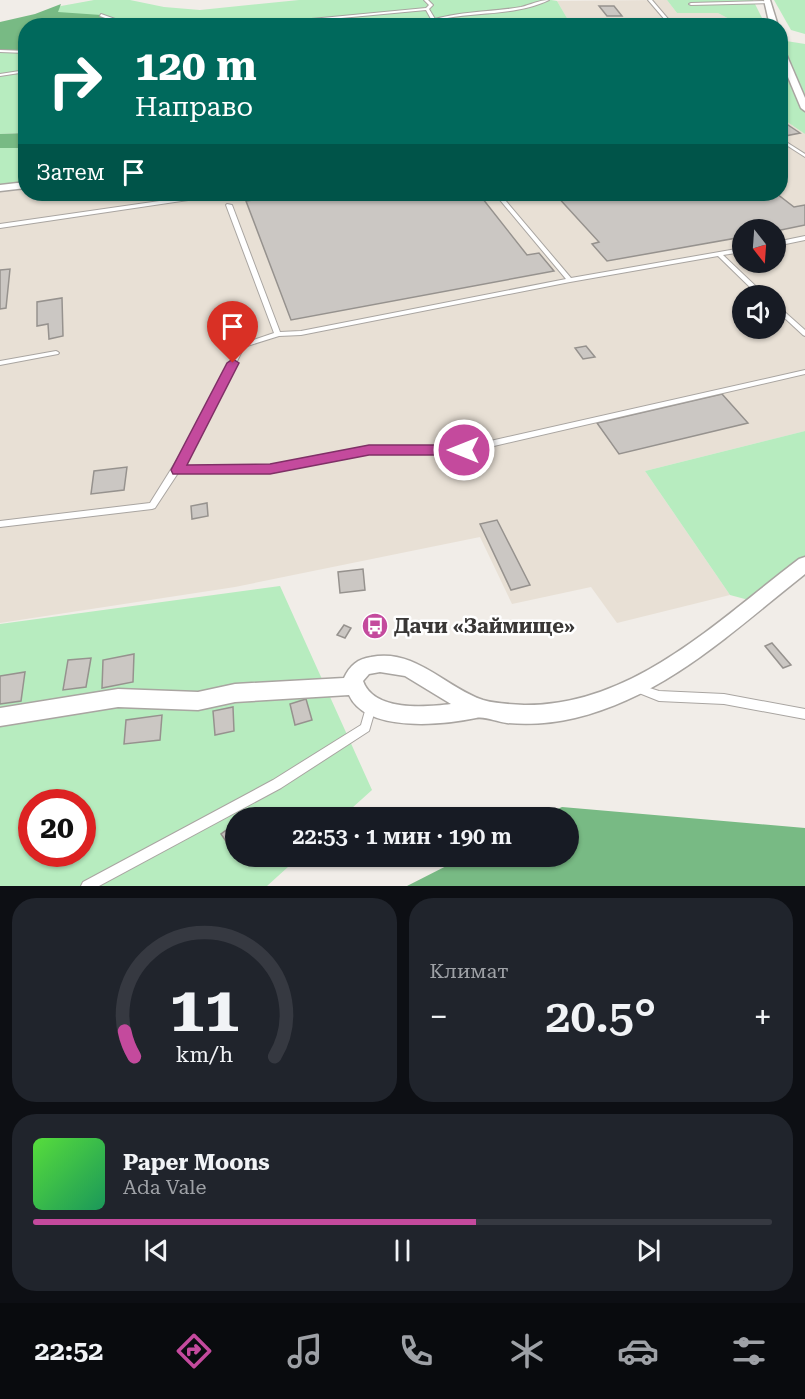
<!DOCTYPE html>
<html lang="ru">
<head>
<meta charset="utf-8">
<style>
  :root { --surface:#171b24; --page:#20242c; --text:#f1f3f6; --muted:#9ea1a6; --line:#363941; --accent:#c44a9d }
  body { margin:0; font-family:"Roboto Serif",serif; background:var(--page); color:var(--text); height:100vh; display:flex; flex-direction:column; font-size:22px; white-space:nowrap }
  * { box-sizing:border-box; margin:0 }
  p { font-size:20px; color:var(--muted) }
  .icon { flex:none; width:33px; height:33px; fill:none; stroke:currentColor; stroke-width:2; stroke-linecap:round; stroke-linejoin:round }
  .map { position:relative; height:886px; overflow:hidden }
  .details { display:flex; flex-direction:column; gap:12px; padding:12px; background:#0d0f14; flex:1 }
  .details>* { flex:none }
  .top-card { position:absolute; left:18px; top:18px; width:770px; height:183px; border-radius:24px; box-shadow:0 2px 4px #0004; background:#00695c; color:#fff; overflow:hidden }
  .needle { width:39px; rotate:163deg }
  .buttons { position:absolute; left:732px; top:219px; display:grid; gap:12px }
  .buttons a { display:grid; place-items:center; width:54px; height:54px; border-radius:50%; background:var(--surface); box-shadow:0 2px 4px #0004; font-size:30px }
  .speed { position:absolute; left:18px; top:789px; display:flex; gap:12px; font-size:30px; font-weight:700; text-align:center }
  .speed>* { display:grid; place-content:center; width:78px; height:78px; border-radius:50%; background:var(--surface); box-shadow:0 2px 4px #0004; line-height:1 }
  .speed .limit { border:9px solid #d22; background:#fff; color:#111 }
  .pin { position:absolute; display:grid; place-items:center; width:51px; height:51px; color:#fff; margin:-62px -26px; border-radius:50% 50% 50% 0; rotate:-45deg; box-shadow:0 0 6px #0007 }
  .pin .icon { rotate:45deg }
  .me { position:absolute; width:66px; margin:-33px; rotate:270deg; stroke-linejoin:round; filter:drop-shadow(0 0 4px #0008) }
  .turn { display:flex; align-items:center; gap:21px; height:126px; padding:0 18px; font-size:27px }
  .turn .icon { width:78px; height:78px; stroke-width:2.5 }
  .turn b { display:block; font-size:42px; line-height:51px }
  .then { display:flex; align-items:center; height:57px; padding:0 18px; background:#0003; gap:12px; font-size:22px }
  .big { font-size:45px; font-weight:600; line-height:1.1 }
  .details .widget { flex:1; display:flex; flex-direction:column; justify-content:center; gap:9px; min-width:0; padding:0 21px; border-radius:24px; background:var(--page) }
  .details .dial { align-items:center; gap:0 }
  .dial svg { height:156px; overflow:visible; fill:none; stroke:var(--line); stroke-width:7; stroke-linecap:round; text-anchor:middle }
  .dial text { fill:var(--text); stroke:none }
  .song { display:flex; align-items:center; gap:18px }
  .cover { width:72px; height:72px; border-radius:9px; background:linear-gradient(135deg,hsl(110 70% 55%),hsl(150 70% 35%)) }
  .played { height:6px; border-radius:3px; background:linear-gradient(90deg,var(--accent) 60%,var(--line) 60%) }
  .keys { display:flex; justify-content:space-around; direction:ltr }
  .heat { display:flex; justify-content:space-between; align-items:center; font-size:33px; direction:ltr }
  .details .tiles { flex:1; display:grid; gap:12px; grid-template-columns:1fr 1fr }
  .widget:last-child { grid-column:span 2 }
  .trip { position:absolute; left:225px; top:807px; width:354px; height:60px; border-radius:30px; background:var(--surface); box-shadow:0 2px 4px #0004; font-weight:600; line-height:60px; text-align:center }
  .menu { display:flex; height:96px; justify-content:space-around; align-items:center; background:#090b0e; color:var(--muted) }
  .menu .icon { width:42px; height:42px }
  .menu .current { color:var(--accent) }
  .menu b { font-size:27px; color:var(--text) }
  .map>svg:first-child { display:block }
</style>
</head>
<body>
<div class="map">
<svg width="805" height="886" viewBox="0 0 805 886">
  <rect width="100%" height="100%" fill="#f1ede8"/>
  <g fill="#e8e0d5" fill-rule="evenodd">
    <polygon points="667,0 677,13 718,13 733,21 755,21 755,25 571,25 557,1"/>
    <path d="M 780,117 L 805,134 L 805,431 L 645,471 L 730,595 L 617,623 L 591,587 L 512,604 L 480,537 L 235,587 L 0,623 L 0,189 L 25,185 L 26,194 L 780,194 ZM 742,230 L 776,230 L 776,262 L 742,262 ZM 742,296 L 776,296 L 776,328 L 742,328 Z"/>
  </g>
  <g fill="#b7ecbf" fill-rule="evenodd">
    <polygon points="94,0 130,0 164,7 200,10 299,0 551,0 557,1 571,25 26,26 25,133 0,134 0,32 61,6"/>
    <polygon points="667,0 753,0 764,22 733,21 718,13 677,13"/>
    <polygon points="774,0 805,0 805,34 791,30"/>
    <polygon points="780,40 805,44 805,134 780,117"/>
    <polygon points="0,148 25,148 25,185 0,189"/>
    <polygon points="805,431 805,564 756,602 730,595 645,471"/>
    <path d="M 280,586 L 372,790 L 342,817 L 236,818 L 236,856 L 299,857 L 267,886 L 0,886 L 0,624 ZM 32,802 L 82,802 L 82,854 L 32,854 Z"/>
  </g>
  <g fill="#78ba84">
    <polygon points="61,4 58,12 101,15 117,21 110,26 26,26 25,52 0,52 0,22 35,14"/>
    <polygon points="25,133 25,148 0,148 0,134"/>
    <polygon points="562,807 805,828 805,886 407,886 464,857 568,856 568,818 540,817"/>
  </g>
  <g fill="#cbc7c3" stroke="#96928e" stroke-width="1.5">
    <polygon points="599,6 614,6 622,16 607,16"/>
    <polygon points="782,121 800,133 780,137"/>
    <polygon points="294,194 479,194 527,255 539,253 554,271 291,320 246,201"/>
    <polygon points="555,194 777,194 794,207 805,205 805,225 776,231 742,230 742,237 607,261 592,244 599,242"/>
    <polygon points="10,269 6,308 0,309 0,270"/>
    <polygon points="62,298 63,336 49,339 48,324 37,326 37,302"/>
    <polygon points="586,346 595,357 583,359 575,348"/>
    <polygon points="722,394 748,423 619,454 597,423"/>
    <polygon points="127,467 124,490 91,494 94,471"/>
    <polygon points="207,503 208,516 192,519 191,506"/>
    <polygon points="497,520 530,585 511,590 480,524"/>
    <polygon points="363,569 365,590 340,593 338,572"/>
    <polygon points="344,625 351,628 345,638 337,635"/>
    <polygon points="772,643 791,665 783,668 765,646"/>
    <polygon points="134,654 133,682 102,688 103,660"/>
    <polygon points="91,658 86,687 63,690 68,660"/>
    <polygon points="25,672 21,701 0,704 0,676"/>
    <polygon points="306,699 312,720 295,725 290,704"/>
    <polygon points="233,707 234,731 215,735 213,711"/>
    <polygon points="162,715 160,740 124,744 126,720"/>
    <polygon points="236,823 236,851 234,853 221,834"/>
  </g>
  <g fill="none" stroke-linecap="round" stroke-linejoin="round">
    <defs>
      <g id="service">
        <path d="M 424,0 L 428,0 L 433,5 L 429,9 L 435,19 C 463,11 492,12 521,7 C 530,5 539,0 549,0 C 518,15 480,12 447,18 L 436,21 L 439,26 L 435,26 L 426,10 L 256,26 L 237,26 L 426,8 L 429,5 Z"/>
        <polygon points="648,0 652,0 669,20 721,20 723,21 721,22 669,22 661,26 656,26 666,21"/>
        <polygon points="768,1 769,3 691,5 689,4 691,3"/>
        <path d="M 101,14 L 118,20 L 147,26 C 130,26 116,22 100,16 Z"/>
        <polygon points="0,50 26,51 26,53 0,52"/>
        <polygon points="26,70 26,72 0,76 0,74"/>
        <polygon points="780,138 805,154 805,157 780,141"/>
        <polygon points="208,194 218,194 215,196 0,228 0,224"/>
        <polygon points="495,194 500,194 571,278 742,248 742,252 723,255 766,296 759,296 718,256 570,282 301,335 279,336 244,347 214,408 182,467 271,466 369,447 464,447 805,370 805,374 464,453 369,453 271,472 178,473 155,508 152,509 0,527 0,521 150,503 185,447 239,345 274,333 226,205 227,204 232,205 280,332 301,331 566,279"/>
        <polygon points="805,236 805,240 776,246 776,242"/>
        <polygon points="776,305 778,306 805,330 805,336 803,335 776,310"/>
        <polygon points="56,351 58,352 59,353 58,354 0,365 0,361"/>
        <polygon points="637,684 659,691 724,694 805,709 805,719 724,704 659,701 634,691 632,688 634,685"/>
        <polygon points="371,702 375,704 376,707 369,731 281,788 99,886 81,886 83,882 273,780 361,725 367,704"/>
      </g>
      <g id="minor">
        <polygon points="764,0 770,0 778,26 770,26"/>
        <polygon points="780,47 784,49 805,98 805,111 801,108 780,58"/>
        <polygon points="26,182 26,188 0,191 0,185"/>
        <path d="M 805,557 L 805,574 C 734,630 666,696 575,718 C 554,723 529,725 507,723 C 497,722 485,716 476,718 C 443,725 366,733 349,695 L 235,702 L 198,710 L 118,707 L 0,726 L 0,708 L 118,689 L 198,692 L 235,684 L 344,678 C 350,665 358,659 371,657 C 415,648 445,687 483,700 C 496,704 510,704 524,705 C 633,706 717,621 799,559 ZM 380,672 L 405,676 L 451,704 C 426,707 374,712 363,681 L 369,674 Z"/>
      </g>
    </defs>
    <use href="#service" stroke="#a9a5a1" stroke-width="2"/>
    <use href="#minor" stroke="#a9a5a1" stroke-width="3"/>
    <use href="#service" fill="#fff" fill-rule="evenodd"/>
    <use href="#minor" fill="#fff" fill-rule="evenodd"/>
  </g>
  <polygon fill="#c44a9d" stroke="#7f3066" stroke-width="1.5" points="233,359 239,363 187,465 270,464 369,445 464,445 471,450 464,455 369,455 270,474 173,474 171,470 227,363"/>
  <defs>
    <symbol id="bus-disc" viewBox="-11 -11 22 22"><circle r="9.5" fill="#c44a9d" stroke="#fff"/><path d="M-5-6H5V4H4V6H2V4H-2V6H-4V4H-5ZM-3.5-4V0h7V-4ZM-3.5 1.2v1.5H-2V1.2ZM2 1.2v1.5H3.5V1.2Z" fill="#fff"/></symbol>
  </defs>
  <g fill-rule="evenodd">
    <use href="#bus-disc" x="360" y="611" width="30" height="30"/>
  </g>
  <g text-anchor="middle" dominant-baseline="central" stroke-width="5" stroke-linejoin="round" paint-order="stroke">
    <g font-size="20" font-weight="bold" fill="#393736" stroke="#fff" text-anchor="start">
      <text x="394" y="626">Дачи «Займище»</text>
    </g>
  </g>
</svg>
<div class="buttons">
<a><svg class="needle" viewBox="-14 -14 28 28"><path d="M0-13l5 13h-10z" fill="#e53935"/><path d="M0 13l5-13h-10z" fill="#9ea1a6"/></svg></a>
<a><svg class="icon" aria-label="sound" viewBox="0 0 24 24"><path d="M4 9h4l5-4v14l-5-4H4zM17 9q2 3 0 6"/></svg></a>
</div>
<div class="speed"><div class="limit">20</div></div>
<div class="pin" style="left:233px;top:363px;background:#d93025"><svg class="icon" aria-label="arrive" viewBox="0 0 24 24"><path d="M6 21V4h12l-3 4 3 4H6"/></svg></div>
<svg class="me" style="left:464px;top:450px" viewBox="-20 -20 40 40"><circle r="17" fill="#c44a9d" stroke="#fff" stroke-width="3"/><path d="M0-11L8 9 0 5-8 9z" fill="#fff"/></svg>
<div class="trip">22:53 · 1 мин · 190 m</div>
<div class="top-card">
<div class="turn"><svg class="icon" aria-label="right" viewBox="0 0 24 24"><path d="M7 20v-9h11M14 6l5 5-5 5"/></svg><div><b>120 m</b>Направо</div></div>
<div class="then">Затем<svg class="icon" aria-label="arrive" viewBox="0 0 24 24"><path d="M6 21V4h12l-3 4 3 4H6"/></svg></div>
</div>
</div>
<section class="details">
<div class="tiles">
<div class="widget dial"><svg viewBox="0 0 100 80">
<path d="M14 69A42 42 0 1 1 86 69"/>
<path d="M14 69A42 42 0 0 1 9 56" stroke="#c44a9d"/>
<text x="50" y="56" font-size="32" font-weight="700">11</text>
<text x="50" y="72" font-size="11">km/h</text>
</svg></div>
<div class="widget"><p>Климат</p>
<div class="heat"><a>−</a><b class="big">20.5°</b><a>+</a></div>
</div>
<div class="widget">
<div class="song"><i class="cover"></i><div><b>Paper Moons</b><p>Ada Vale</p></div></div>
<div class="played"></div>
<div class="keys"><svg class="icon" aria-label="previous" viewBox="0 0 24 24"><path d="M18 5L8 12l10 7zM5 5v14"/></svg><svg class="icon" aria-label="pause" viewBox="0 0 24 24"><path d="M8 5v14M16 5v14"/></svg><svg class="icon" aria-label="next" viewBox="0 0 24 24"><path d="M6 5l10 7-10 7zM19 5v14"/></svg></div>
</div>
</div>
</section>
<nav class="menu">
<b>22:52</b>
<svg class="icon current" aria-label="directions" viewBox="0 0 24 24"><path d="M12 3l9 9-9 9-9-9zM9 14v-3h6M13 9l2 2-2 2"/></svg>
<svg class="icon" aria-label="music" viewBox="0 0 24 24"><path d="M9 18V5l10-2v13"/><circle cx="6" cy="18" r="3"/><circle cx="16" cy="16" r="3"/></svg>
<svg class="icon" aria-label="phone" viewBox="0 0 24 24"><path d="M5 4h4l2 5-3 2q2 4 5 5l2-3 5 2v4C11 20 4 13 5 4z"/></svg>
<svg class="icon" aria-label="climate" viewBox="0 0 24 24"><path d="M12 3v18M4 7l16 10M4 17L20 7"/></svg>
<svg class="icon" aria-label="car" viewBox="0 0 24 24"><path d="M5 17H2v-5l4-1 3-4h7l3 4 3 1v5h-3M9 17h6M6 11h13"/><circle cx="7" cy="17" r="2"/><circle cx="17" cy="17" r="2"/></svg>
<svg class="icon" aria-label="filters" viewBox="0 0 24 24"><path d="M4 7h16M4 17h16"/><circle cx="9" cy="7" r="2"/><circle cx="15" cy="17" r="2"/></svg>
</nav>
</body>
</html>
